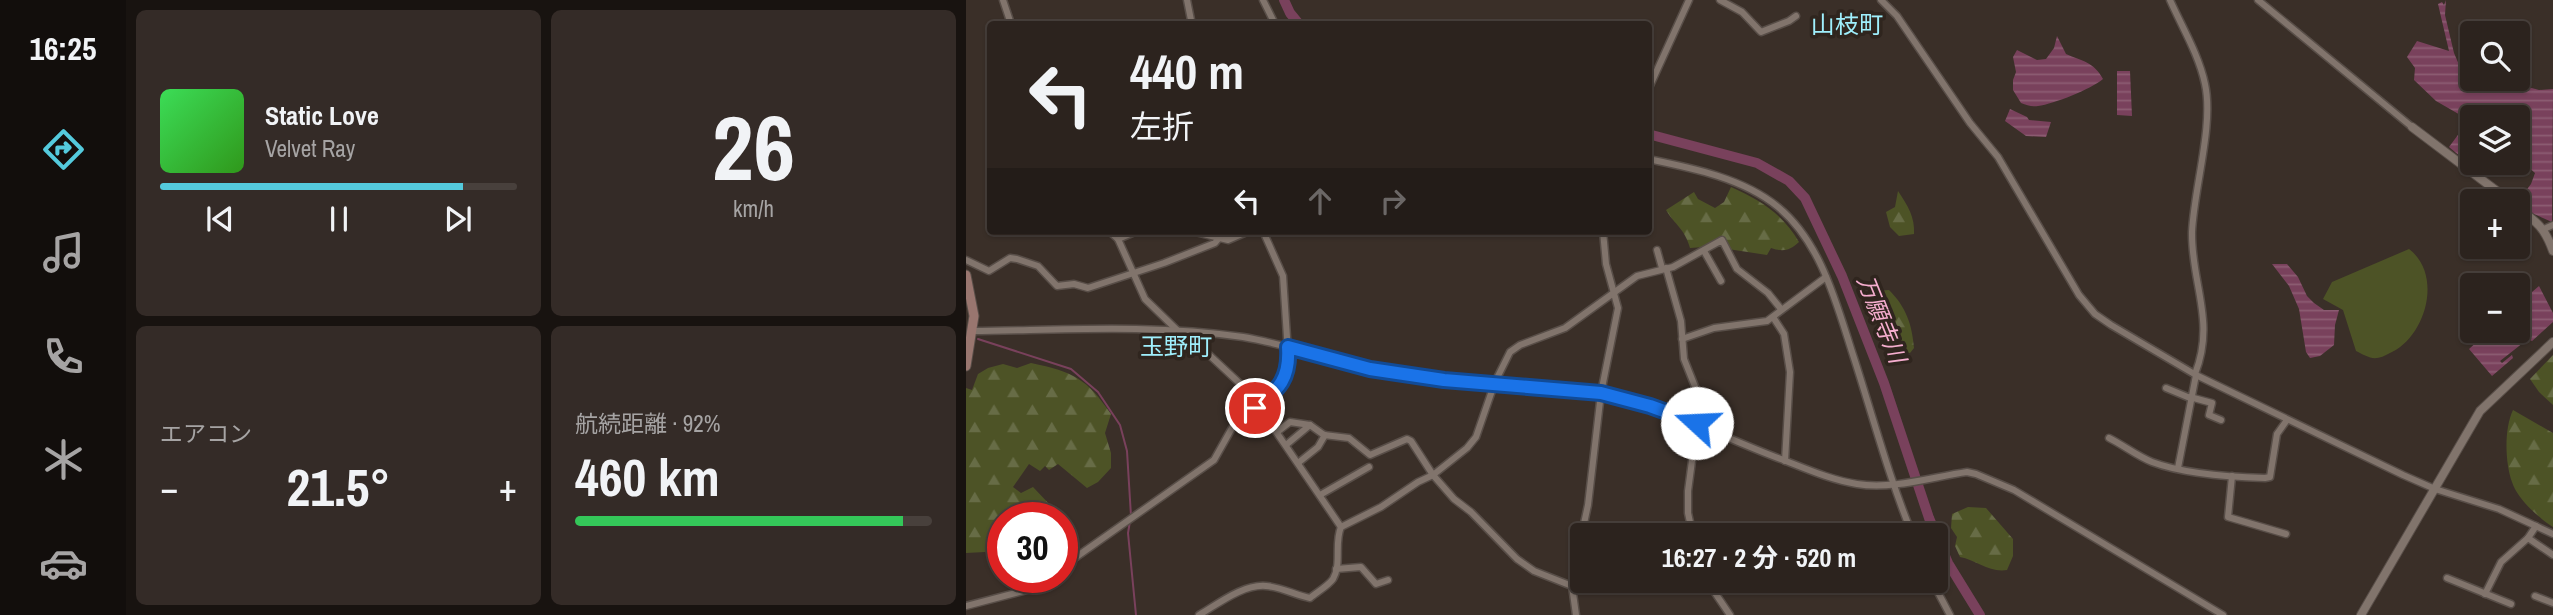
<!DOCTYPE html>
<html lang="ja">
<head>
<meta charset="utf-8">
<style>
  :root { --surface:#2c231e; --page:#342b27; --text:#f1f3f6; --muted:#a6a4a4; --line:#48403c; --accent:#54cadd }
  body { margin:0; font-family:"Archivo Narrow","Noto Sans JP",sans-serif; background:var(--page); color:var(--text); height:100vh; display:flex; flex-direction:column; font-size:26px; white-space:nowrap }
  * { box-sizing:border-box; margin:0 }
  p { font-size:23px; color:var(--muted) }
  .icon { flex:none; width:38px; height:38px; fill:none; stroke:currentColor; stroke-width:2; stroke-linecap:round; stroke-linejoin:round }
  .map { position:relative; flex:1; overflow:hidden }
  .sheet { display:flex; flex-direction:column; gap:10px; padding:10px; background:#181310; width:840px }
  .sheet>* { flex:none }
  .banner { position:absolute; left:21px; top:21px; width:665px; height:214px; border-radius:7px; box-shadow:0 2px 5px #0004,0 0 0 2px var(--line); background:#2c231e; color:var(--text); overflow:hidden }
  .fabs { position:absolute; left:1494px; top:21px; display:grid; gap:14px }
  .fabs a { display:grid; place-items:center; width:70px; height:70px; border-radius:7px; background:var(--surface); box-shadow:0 2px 5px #0004,0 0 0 2px var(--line); font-size:35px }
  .speed { position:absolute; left:21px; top:502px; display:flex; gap:14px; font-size:35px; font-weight:700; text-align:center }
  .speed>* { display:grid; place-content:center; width:91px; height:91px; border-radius:50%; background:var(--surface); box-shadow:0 2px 5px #0004,0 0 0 2px var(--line); line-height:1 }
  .speed .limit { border:10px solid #d22; background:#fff; color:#111 }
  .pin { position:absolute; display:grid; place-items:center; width:60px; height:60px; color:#fff; margin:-30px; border:4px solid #fff; border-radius:50%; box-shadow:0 2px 7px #0007 }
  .me { position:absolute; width:77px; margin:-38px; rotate:290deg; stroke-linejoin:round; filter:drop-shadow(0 0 5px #0008) }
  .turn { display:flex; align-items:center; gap:24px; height:147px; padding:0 28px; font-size:32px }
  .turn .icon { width:91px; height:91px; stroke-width:2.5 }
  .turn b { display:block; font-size:49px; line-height:60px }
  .lanes { display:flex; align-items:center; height:66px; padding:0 28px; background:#0003; justify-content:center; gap:35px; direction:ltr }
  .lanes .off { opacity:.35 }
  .big { font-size:52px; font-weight:700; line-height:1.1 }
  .sheet .widget { flex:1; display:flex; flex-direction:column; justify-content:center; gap:10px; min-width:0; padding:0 24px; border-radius:10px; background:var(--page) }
  .sheet .dial { align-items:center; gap:0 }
  .dial b { font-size:91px; line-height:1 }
  .song { display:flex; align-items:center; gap:21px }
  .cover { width:84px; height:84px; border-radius:10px; background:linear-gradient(135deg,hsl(130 70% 55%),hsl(110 70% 35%)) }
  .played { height:7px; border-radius:4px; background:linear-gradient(90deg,var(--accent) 85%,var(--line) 85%) }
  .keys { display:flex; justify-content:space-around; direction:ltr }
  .heat { display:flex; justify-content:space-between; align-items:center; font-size:38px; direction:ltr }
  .charge { height:10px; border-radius:5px; background:linear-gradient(90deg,#34c759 92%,var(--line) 0) }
  .sheet .tiles { flex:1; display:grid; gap:10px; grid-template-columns:repeat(2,1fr) }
  .trip { position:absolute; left:604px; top:523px; width:378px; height:70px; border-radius:7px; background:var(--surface); box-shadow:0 2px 5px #0004,0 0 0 2px var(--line); font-weight:700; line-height:70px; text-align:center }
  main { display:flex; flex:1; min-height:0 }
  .tab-bar { display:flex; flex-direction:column; width:126px; justify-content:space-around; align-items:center; background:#120e0c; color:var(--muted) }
  .tab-bar .icon { width:49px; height:49px }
  .tab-bar .current { color:var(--accent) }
  .tab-bar b { font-size:32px; color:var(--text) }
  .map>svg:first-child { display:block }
</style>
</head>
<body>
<main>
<nav class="tab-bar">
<b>16:25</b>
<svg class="icon current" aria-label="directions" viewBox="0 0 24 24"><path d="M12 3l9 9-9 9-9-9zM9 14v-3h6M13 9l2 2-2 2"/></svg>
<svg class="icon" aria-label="music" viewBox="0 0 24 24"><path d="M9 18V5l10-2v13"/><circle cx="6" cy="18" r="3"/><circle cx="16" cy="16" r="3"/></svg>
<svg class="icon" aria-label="phone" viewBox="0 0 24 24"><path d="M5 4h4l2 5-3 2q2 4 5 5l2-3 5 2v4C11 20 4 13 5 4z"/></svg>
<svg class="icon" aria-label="climate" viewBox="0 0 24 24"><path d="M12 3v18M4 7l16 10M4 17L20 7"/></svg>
<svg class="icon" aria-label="car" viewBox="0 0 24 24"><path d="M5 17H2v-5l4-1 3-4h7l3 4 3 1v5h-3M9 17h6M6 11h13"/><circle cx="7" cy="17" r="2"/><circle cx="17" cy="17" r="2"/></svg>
</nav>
<section class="sheet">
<div class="tiles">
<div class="widget">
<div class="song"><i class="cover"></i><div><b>Static Love</b><p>Velvet Ray</p></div></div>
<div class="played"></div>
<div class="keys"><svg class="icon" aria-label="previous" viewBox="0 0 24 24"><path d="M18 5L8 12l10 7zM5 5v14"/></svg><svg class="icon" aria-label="pause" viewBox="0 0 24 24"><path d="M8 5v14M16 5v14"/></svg><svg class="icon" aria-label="next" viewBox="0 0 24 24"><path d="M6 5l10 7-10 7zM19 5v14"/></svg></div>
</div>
<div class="widget dial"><b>26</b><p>km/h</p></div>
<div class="widget"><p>エアコン</p>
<div class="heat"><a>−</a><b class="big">21.5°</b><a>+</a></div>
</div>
<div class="widget"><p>航続距離 · 92%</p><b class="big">460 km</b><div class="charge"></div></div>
</div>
</section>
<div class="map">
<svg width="1587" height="615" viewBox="0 0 1587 615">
  <defs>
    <pattern id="forest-firs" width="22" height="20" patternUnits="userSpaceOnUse" patternTransform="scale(1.75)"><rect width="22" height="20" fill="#4d5326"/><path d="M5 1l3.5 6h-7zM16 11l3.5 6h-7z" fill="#676c46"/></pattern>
    <pattern id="water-rules" width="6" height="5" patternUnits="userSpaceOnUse" patternTransform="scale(1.75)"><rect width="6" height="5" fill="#79415c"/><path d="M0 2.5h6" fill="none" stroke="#8c5d73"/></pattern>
  </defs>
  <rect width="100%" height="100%" fill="#3a2f28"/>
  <g fill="url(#forest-firs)">
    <path d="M 765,187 C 794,200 817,214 833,242 C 823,251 817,252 805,248 L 801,255 L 762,249 L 757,237 L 738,247 L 724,248 C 719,229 709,225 700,210 L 728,192 L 732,199 L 749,208 L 758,202 Z"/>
    <path d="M 932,191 C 942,206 949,217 948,234 L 933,236 L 924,227 L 920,212 L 929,207 Z"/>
    <path d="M 923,290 C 940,307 946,324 948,348 L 944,353 C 908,347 911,321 910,291 Z"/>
    <polygon points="1587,355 1587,405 1573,392 1564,379"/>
    <path d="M 65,363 C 108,372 121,379 145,414 L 139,433 L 145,453 L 145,468 L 132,482 L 121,488 L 92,464 L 83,470 L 79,466 L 74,471 L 63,464 L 47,487 L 55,493 L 67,487 L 85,506 L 91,518 L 37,518 L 37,551 L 0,553 L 0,388 L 6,390 L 12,374 L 22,368 L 37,364 L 51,368 Z"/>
    <path d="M 1547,410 L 1587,433 L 1587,527 C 1572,517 1552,500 1546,482 C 1539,462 1538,429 1547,410 Z"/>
    <path d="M 1002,507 L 1020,508 L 1047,539 L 1047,556 L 1041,570 C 1024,573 1010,560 994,557 L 989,546 L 991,537 L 985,528 L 986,514 Z"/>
  </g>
  <path fill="#4d5326" d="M 1443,249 C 1477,275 1460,335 1426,352 C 1422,354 1415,358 1411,358 C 1404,359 1396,354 1390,351 L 1377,310 L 1357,299 L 1366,282 Z"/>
  <g fill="url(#water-rules)">
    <polygon points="1480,0 1479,15 1488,53 1497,74 1507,73 1507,79 1533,79 1573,90 1587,89 1586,222 1568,214 1552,201 1565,184 1569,173 1552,158 1552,117 1507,117 1507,158 1502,163 1483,147 1503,120 1470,101 1448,80 1449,68 1441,57 1451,41 1483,51 1472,4 1476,2 1478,5"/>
    <path d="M 1091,36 L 1100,54 C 1116,61 1128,62 1137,79 C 1125,89 1088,104 1072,106 C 1066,107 1061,105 1055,103 L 1047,90 L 1047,80 L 1050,72 L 1047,57 L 1051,50 L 1071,60 L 1080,59 L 1088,48 Z"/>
    <polygon points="1151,71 1164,71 1166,116 1151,115"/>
    <polygon points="1044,109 1061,117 1063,120 1085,122 1080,137 1060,136 1039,121"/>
    <polygon points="1306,264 1321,264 1332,277 1341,296 1348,303 1358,310 1373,310 1369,325 1368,345 1354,356 1344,358 1340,352 1333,309 1323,286"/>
    <polygon points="1573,286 1587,313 1587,322 1566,341 1562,339 1534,361 1536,363 1546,355 1547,358 1526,376 1503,349 1523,331 1552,331 1552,304"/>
  </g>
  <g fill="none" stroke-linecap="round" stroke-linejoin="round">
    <g stroke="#79415c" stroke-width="2">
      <polyline points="12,339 105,369 132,392 154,425 161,451 165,516"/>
      <polyline points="164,521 162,533 170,615"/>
    </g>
    <g stroke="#79415c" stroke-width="10">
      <polyline points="318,0 324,13 333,24"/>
      <polyline points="682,134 791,163 823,181 839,198 876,276 918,383 963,518 982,563 1014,615"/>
    </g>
    <defs>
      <g id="minor">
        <polyline points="37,0 45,24"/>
        <polyline points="221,0 225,20 222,24"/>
        <polyline points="297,0 309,24"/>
        <polyline points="754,0 776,12 795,32 823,21 830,16"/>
        <polyline points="915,0 931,16 1004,123 1032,157 1113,295 1129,314 1145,325 1230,375 1437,475 1469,489 1533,509 1587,534"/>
        <path d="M 1204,0 C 1216,27 1233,55 1239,84 C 1248,125 1228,188 1226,232 C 1225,283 1250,321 1229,374"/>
        <polyline points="1292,0 1446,127"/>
        <polyline points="682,90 723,0"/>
        <path d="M 682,159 C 726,168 777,178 812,207 C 856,243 871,306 888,358 C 907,417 923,478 947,536"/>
        <polyline points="1578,229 1587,225"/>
        <polyline points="143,231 152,239 179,299 211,330"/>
        <polyline points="209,231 229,232 262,240 283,231"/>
        <polyline points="152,239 171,231"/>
        <polyline points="691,250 696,268"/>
        <polyline points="738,251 755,281"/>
        <polyline points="0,260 23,271 44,258 51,259 72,266 91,286 108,284 122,288 198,263 249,243 253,238"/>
        <polyline points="700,268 715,321 718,359 730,389 731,423 722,491 722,513 727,536"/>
        <polyline points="807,317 818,334 824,372 819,461"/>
        <path d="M 7,331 C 98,330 186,324 277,337 C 331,346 382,367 437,374 C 489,382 542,383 595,389 C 609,391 623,391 637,394 C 702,407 759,439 820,461 C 843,470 866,480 891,484 C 926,490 966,477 1001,472 L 1010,474 L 1048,490 L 1257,615"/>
        <polyline points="224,332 224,337 283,392 375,527"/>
        <polyline points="716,339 748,328 801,321 860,277"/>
        <polyline points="1200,388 1224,398"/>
        <polyline points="1224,397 1246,403 1243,415 1255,420"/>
        <polyline points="311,432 324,422 344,425 358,435 383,438 404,455 441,439 445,441 467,475 488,499 505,512 551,559 568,571 606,586"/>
        <path d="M 1143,438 C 1157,445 1171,456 1186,462 C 1218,474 1264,477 1299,478 L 1304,477 L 1311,434 L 1321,420"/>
        <polyline points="320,445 344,425"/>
        <polyline points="332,463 352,447 359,435"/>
        <polyline points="1212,468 1230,375"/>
        <polyline points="1266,476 1262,517 1320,534"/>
        <polyline points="354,495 403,467"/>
        <polyline points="1562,538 1587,555"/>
        <polyline points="96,567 248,460 266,428 313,386 323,368 317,276 297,231"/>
        <polyline points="370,569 395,567 410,584 422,580"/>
        <polyline points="1481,578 1545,604"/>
        <polyline points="741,581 764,615"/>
        <polyline points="966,581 984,615"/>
        <polyline points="1519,594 1535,562 1562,538 1570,526"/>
        <polyline points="1569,596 1587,603"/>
        <polyline points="0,606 65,589 82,578"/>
        <path d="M 233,615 C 252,604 277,584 300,586 C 315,587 329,595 344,598 C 351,592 362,586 367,579 C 376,564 368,543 375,527 L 415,507 L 452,482 L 467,475 L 501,448 L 510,437 L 529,382 L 544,352 L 554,345 L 599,328 L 671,276 L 707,267 L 756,240 L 771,269 L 802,293 L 815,309"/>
        <polyline points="610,615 606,586 609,565 622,505 635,393 652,308 640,264 637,231"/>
      </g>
      <g id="tertiary">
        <polyline points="1446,127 1544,201"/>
        <path d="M 1552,208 C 1571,222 1579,228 1587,251"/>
        <polyline points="1395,615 1514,411 1587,342"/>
      </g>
      <polyline id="secondary" points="0,275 8,316 0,366"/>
    </defs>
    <use href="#minor" stroke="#584e48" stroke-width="9"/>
    <use href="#tertiary" stroke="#584e48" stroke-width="10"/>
    <use href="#secondary" stroke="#584e48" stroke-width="11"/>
    <use href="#minor" stroke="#81746c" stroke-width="6"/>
    <use href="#tertiary" stroke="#81746c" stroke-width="8"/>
    <use href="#secondary" stroke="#99766f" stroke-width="9"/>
  </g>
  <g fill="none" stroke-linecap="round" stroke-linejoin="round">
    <defs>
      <path id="route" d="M 289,408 C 314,389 324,378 322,347 L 404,369 L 478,380 L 635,393 L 684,406 L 731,423"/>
    </defs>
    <use href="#route" stroke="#114b97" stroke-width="18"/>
    <use href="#route" stroke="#1a73e8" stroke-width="12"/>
  </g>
  <g text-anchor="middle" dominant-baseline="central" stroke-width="7" stroke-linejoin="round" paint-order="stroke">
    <g font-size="23" font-style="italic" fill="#f6aecf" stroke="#2f251e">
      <text transform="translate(916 319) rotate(68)">万願寺川</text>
    </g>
    <g font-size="24" fill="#9feffc" stroke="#2f251e">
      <text x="881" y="24">山枝町</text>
      <text x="210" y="346">玉野町</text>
    </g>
  </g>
</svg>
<div class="fabs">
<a><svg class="icon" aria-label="search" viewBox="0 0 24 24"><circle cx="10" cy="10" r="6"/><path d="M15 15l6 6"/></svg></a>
<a><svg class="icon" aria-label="layers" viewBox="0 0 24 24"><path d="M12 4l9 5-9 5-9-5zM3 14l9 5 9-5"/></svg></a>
<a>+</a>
<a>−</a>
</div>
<div class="speed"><div class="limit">30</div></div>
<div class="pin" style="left:289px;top:408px;background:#d93025"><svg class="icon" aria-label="arrive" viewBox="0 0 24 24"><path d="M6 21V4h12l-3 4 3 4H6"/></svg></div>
<svg class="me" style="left:731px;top:423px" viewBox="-20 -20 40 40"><circle r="19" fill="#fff"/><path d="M0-13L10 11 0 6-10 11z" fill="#1a73e8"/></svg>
<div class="trip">16:27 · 2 分 · 520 m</div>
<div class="banner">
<div class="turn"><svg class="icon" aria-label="left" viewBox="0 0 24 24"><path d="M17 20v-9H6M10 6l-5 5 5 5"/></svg><div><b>440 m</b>左折</div></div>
<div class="lanes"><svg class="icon" aria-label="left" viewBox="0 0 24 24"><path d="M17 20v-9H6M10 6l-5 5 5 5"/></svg><svg class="icon off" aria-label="ahead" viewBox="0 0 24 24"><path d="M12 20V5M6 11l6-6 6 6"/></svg><svg class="icon off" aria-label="right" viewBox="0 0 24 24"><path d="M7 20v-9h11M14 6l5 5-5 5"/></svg></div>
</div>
</div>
</main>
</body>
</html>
